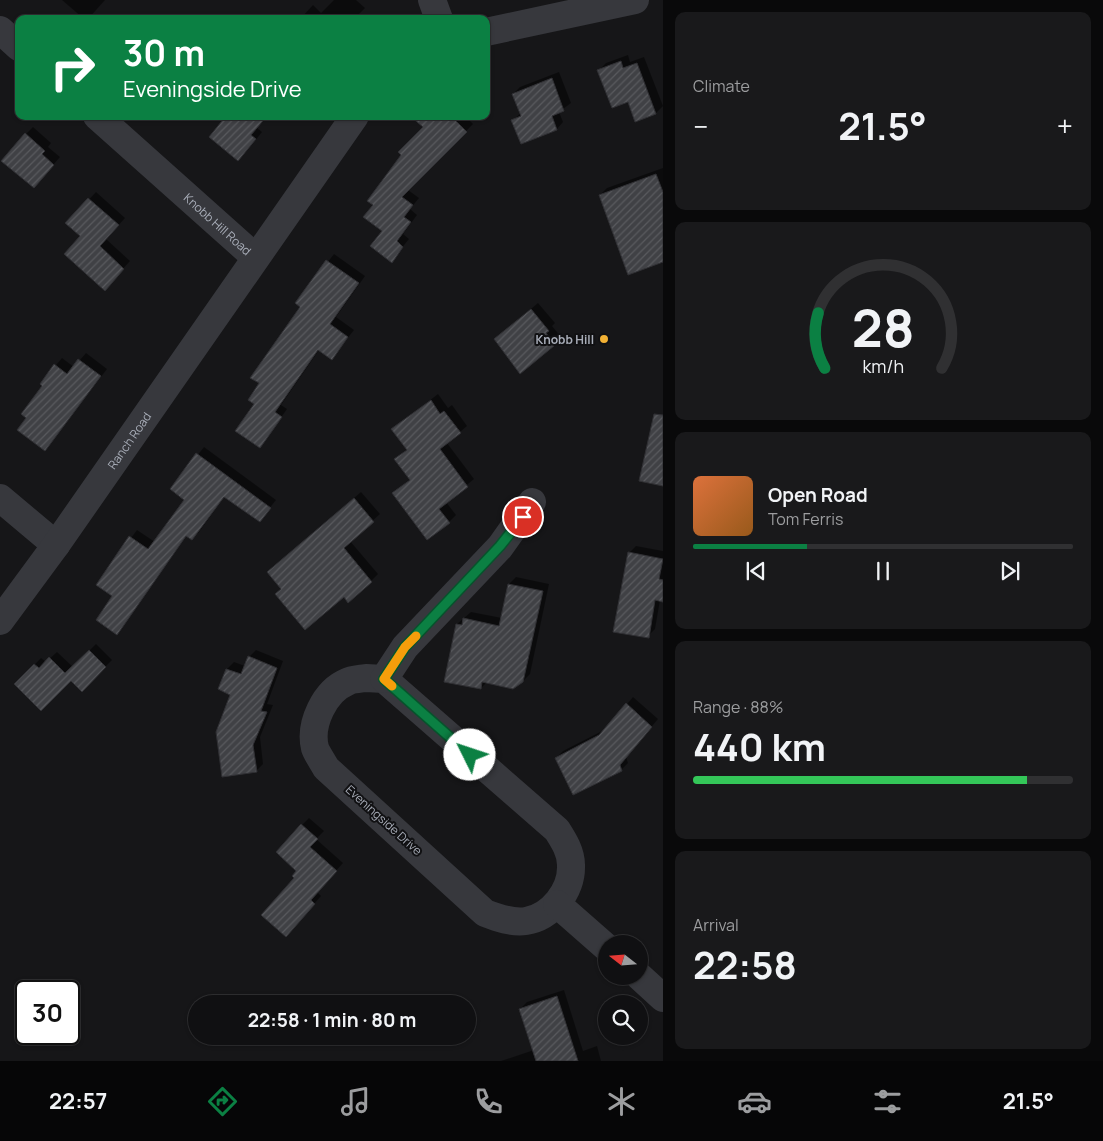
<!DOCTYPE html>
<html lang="en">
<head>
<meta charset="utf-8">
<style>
  :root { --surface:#101012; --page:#19191b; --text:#f1f3f6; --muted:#9c9d9f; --line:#303032; --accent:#0b8043 }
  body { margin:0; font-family:Manrope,sans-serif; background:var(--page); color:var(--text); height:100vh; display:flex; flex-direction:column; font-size:19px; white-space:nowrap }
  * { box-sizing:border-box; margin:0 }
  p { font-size:16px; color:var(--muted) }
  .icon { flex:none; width:28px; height:28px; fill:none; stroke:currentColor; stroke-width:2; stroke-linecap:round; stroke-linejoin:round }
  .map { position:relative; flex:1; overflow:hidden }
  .drawer { display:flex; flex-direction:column; gap:12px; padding:12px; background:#09090a; width:440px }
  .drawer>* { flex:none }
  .top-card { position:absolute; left:15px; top:15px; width:475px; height:105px; border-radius:10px; box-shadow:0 1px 4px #0004,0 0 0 1px var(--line); background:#0b8043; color:#fff; overflow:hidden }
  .needle { width:32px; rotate:287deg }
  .controls { position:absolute; left:598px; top:935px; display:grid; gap:10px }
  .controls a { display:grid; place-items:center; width:50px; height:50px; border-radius:50%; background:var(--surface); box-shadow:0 1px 4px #0004,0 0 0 1px var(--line); font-size:25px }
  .speed { position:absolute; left:15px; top:980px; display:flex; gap:10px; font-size:25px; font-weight:700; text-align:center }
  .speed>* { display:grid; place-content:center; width:65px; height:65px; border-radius:50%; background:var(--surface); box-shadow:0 1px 4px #0004,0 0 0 1px var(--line); line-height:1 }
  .speed .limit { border:2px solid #111; border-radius:8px; background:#fff; color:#111 }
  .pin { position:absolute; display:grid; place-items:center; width:42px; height:42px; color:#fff; margin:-21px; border:2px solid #fff; border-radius:50%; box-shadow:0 1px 5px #0007 }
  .me { position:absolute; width:55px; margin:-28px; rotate:311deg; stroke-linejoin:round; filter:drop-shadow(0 0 4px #0008) }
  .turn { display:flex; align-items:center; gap:18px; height:105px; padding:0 25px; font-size:22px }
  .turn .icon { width:65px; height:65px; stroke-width:2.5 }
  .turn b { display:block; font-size:35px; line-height:42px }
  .big { font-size:38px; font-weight:700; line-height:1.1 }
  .drawer .widget { flex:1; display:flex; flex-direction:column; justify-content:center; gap:8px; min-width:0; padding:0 18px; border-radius:10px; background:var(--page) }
  .drawer .dial { align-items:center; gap:0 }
  .dial svg { height:130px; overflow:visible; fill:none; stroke:var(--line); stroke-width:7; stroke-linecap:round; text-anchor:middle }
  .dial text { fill:var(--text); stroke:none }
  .song { display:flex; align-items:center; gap:15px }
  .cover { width:60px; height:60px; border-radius:8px; background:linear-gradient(135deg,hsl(20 70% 55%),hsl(30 70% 35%)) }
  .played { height:5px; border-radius:2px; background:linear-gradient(90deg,var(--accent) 30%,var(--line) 30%) }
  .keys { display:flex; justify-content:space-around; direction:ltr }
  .heat { display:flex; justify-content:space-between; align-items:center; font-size:28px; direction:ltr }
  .charge { height:8px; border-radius:4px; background:linear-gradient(90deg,#34c759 88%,var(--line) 0) }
  .trip { position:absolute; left:188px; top:995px; width:288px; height:50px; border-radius:25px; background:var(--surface); box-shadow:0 1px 4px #0004,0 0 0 1px var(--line); font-weight:700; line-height:50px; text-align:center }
  .dock { display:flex; height:80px; justify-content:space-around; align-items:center; background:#060607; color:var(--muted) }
  .dock .icon { width:35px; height:35px }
  .dock .active { color:var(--accent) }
  .dock b { font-size:22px; color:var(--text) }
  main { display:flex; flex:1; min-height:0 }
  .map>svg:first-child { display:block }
</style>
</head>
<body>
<main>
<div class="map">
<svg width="663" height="1061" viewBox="0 0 663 1061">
  <defs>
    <pattern id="building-hatch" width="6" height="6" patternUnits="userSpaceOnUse" patternTransform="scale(1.25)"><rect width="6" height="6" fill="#404145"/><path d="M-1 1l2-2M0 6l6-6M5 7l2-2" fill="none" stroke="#595a5e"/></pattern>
  </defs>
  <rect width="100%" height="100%" fill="#161618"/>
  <g fill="#0007">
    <polygon points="62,0 105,0 88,19 84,19"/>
    <polygon points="334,0 356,0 365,8 354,19 300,19 313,5 321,13"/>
    <polygon points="628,55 630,62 644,57 663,106 656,113 636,120 629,101 599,70 606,63"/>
    <polygon points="559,72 571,103 559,112 563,122 557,129 513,120 521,113 513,94 520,87"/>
    <polygon points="433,116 465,116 473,124 408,190 419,198 410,209 417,215 403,234 409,239 391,261 374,205 402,155 400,152"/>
    <polygon points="33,127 51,143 48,147 60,157 40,180 26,134"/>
    <polygon points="257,128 262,132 245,153 210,137"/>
    <polygon points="663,168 663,261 600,195 607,188"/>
    <polygon points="96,192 125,218 106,239 130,261 111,282 82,236 67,223"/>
    <polygon points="334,254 365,276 336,317 354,330 331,359 319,350 281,405 287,409 260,447 255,404 261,383 302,307 296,303"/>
    <polygon points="538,303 555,323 552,326 561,337 520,372 495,339"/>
    <polygon points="86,353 107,369 51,442 28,418 44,385 41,383 62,358 74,367"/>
    <polygon points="438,394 448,408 452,405 467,426 447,443 474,479 446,502 456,515 449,522 394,493 410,479 396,459 407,449 393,429"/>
    <polygon points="204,447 276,500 260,520 225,496 199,532 192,539 187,535 117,634 114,596 97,584 137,530 155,542 186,499 171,489"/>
    <polygon points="361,492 380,514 350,541 378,574 371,581 344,596 283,588 276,565"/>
    <polygon points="636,546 663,551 663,599 660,600 655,629 648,636 629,553"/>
    <polygon points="516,577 549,584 530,674 523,681 487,682 481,688 457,624 471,612 502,618 509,584"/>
    <polygon points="96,644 112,660 82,690 71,679 16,684 41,658 46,662 57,652 73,667"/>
    <polygon points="256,650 283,661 267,704 273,705 260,737 263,764 256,771 231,695 227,669 234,662 245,666 249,657"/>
    <polygon points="633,697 658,719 626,757 628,763 621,770 556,758 563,751 606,729"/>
    <polygon points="309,818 324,831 316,839 343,863 317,892 321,896 293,928 302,825"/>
    <polygon points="564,990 583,1051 597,1046 601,1061 501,1061 534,1050 520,1009 527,1002"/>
  </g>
  <g fill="url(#building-hatch)" stroke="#303034">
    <polygon points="621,61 623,68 637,63 656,114 635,122 628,102 612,108 597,70"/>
    <polygon points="552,78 564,111 552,116 557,130 521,144 511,120 521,116 512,94"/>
    <polygon points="226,116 267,116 251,135 256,139 238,161 209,137"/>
    <polygon points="410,116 451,116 467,132 402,197 413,205 404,217 411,222 397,241 403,247 392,263 370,246 382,231 363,217 373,205 367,201 401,155 398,152 423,127"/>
    <polygon points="25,133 45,151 42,154 54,165 34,188 1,161"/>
    <polygon points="656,174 663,192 663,262 628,275 599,195"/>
    <polygon points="88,198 119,225 100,246 124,269 105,291 64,254 80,236 65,223"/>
    <polygon points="326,260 359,283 330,324 348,337 332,360 318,350 275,412 282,417 260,448 235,431 254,404 248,400 259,383 250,378 300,307 295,303"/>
    <polygon points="531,309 549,331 546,333 555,345 520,374 494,339"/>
    <polygon points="78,359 101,376 45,451 17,430 26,418 21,414 42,386 40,384 54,364 67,374"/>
    <polygon points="431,400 440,414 444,411 461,433 440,449 468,487 439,509 450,523 427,540 392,493 410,480 394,459 407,450 391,429"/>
    <polygon points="654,414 663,415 663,486 639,481"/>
    <polygon points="196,453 271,508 260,522 224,497 192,540 186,536 117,635 96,620 112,596 96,585 129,536 148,549 184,500 170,489"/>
    <polygon points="354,498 374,522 344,548 372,582 348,603 344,597 305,630 275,594 281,589 267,572"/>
    <polygon points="628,552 663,559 659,579 663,580 663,602 655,600 649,638 613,632"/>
    <polygon points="508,584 543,591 523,682 513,689 482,682 481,689 444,682 456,624 462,625 463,618 499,626"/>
    <polygon points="89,650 106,667 82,692 71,681 41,711 14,684 34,664 39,668 49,657 65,673"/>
    <polygon points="248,656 277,668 261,711 267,712 253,745 257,772 222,777 216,732 230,695 218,689 226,669 241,674"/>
    <polygon points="626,703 652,727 620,765 622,771 573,795 555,758 599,735"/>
    <polygon points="301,824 318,839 310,847 337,871 311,900 315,904 286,937 261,915 294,878 292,876 296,871 276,852"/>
    <polygon points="557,996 578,1061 536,1061 519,1009"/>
  </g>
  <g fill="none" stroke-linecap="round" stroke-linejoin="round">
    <g stroke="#37383d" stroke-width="28">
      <polyline points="432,0 439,19"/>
      <polyline points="0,30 19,47"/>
      <polyline points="486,32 635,0"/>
      <path id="s1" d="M 97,116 L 255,257"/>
      <polyline points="0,498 56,545"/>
      <path id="s2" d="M 0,621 L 56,545 L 355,116"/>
      <path d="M 366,678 L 384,679 L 557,830 C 564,841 571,852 571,865 C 572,891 551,917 526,921 C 512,923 498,918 485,913 L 326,768 C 323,762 317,754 315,748 C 309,724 325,691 347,682 C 352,679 360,679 366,678 Z"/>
      <polyline points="384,679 405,647 500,547 532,502"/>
      <polyline points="557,904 606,947"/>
      <polyline points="639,976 663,998"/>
    </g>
  </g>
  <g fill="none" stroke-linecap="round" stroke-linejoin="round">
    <defs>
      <polyline id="route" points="470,755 384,679 405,647 500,546 523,517"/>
    </defs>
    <use href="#route" stroke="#07532c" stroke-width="12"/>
    <use href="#route" stroke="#0b8043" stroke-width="9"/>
    <polyline stroke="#f59e0b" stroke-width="9" points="392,686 384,679 405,647 416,636"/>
  </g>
  <circle fill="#f2b134" stroke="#111113" stroke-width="2" cx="604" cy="339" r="5"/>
  <g text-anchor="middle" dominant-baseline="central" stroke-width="4" stroke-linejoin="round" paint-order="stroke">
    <g font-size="12" fill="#a8adb8" stroke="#111113">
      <text stroke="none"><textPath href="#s1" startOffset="162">Knobb Hill Road</textPath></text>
      <text stroke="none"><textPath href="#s2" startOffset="222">Ranch Road</textPath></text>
      <text transform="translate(384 820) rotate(42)">Eveningside Drive</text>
    </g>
    <g font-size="12" font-weight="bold" fill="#a8adb8" stroke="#111113" text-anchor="end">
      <text x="594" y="339">Knobb Hill</text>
    </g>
  </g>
</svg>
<div class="controls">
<a><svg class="needle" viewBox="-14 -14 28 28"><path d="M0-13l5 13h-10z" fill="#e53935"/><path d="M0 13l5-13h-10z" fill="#9c9d9f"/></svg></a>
<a><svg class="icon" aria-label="search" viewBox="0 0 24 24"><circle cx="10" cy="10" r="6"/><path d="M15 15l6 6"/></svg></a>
</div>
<div class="speed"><div class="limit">30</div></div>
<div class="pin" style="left:523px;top:517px;background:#d93025"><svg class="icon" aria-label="arrive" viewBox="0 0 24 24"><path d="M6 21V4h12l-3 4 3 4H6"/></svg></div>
<svg class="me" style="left:470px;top:755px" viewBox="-20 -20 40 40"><circle r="19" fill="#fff"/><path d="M0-13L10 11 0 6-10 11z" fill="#0b8043"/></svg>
<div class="trip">22:58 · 1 min · 80 m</div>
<div class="top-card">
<div class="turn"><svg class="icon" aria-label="right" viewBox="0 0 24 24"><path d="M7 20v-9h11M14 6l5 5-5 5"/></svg><div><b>30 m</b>Eveningside Drive</div></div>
</div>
</div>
<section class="drawer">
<div class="widget"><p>Climate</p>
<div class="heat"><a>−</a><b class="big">21.5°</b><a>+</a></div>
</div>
<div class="widget dial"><svg viewBox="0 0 100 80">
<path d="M14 69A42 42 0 1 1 86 69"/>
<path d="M14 69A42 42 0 0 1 10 35" stroke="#0b8043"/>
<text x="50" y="56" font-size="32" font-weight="700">28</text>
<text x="50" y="72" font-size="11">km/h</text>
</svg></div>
<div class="widget">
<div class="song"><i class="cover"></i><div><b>Open Road</b><p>Tom Ferris</p></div></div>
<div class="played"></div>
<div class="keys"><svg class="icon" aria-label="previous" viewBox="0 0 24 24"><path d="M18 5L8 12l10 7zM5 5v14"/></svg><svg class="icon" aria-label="pause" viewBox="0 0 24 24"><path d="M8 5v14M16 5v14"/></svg><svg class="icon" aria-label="next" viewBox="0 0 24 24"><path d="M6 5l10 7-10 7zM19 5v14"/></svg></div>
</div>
<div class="widget"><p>Range · 88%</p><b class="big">440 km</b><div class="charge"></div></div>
<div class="widget"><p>Arrival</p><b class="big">22:58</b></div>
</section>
</main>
<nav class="dock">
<b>22:57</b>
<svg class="icon active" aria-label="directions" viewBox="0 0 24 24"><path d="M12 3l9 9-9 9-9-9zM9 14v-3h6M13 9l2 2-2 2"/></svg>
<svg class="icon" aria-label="music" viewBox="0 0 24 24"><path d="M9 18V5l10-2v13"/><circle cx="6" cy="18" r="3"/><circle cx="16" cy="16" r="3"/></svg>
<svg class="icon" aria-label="phone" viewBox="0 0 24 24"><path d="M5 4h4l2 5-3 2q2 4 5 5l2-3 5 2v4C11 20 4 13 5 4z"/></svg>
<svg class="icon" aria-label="climate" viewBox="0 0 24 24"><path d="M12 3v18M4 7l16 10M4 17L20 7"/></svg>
<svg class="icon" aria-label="car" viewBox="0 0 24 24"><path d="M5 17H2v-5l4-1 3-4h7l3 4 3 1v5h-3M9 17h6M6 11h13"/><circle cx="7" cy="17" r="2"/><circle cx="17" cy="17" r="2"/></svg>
<svg class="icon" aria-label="filters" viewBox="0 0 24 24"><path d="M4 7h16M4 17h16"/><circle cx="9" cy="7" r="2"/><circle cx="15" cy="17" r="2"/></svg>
<b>21.5°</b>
</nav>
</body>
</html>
